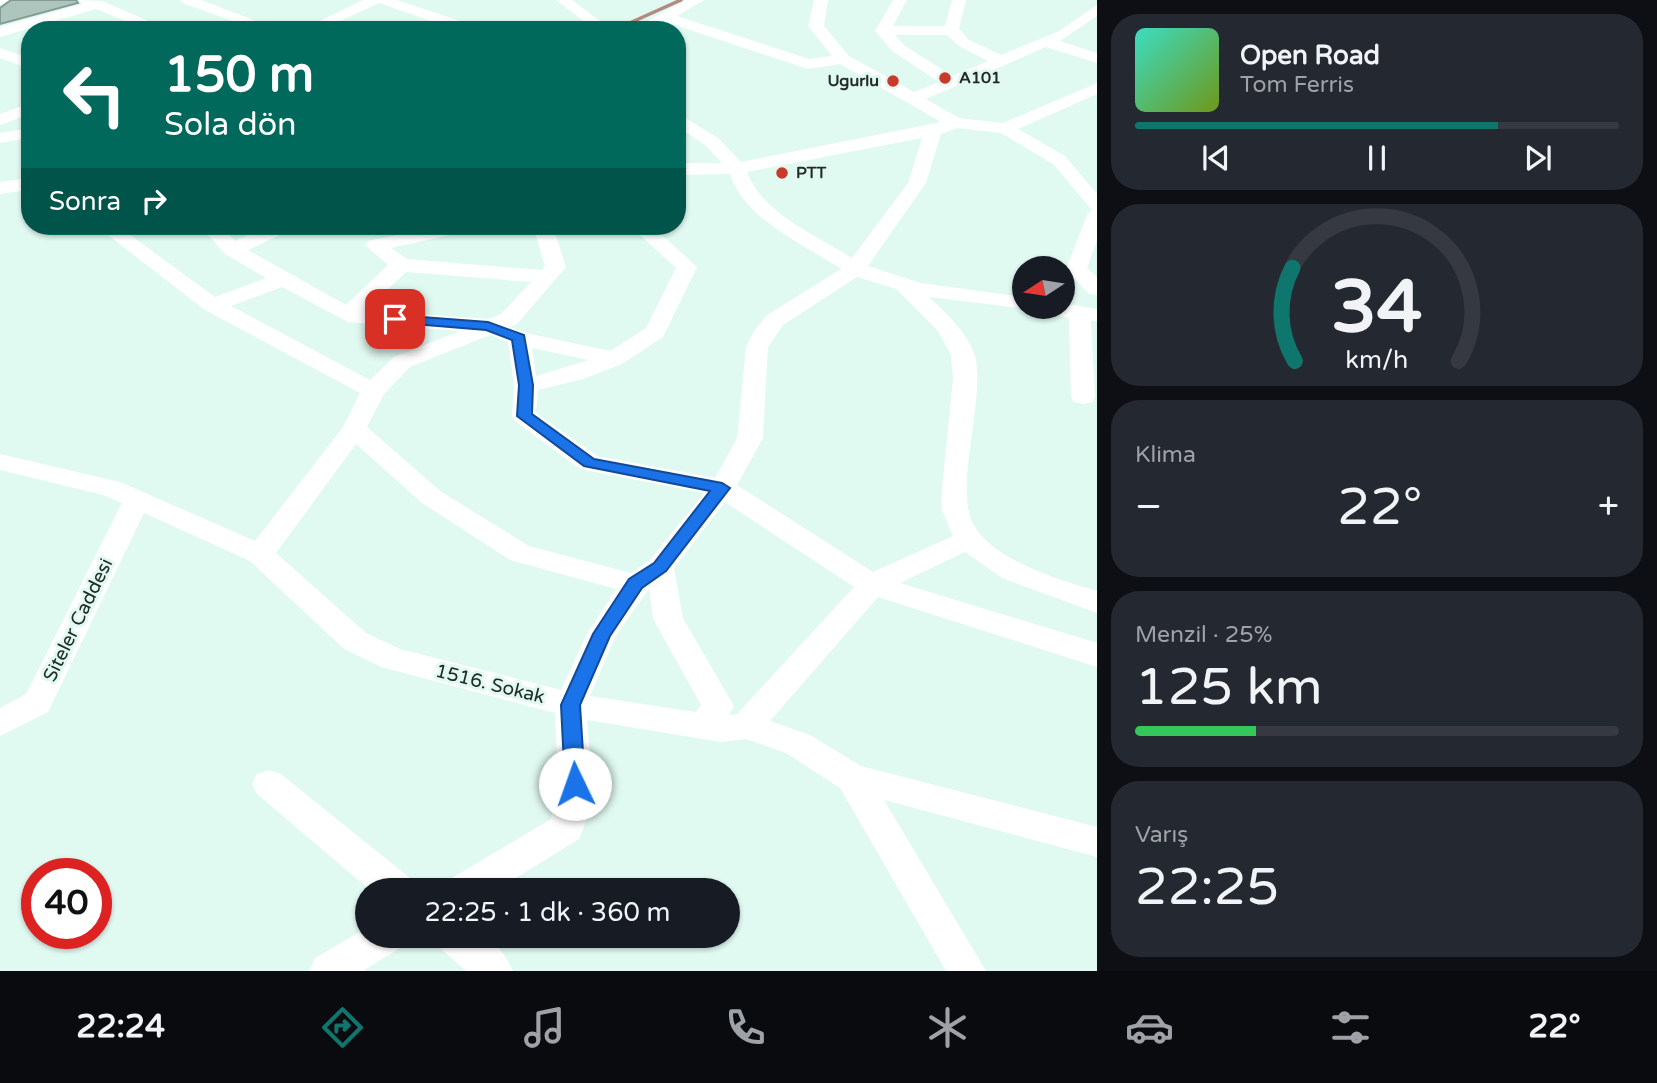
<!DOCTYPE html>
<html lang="tr">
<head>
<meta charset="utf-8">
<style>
  :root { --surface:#171b24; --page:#242831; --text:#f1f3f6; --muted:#9ea1a6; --line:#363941; --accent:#0f766e }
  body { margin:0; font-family:"Varela Round",sans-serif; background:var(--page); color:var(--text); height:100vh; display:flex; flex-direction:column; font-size:26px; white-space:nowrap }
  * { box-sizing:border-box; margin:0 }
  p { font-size:23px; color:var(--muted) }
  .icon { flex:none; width:38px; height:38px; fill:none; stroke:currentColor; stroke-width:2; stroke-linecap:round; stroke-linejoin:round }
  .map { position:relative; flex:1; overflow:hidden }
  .details { display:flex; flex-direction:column; gap:14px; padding:14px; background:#0d0f14; width:560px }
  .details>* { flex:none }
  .top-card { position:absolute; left:21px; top:21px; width:665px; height:214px; border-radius:28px; box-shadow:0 2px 5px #0004; background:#00695c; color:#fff; overflow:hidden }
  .needle { width:46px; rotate:258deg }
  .fabs { position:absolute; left:1012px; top:256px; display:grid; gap:14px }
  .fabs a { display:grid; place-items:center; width:63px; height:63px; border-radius:50%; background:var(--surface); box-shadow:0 2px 5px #0004; font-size:35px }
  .speed { position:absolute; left:21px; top:858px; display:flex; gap:14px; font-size:35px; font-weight:700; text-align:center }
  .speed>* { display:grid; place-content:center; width:91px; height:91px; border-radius:50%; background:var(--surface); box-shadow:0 2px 5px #0004; line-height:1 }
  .speed .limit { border:10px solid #d22; background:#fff; color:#111 }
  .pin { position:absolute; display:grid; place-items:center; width:60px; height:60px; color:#fff; margin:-30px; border-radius:14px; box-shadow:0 4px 10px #0006 }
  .me { position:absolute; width:77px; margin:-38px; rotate:357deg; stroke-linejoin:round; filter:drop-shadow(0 0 5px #0008) }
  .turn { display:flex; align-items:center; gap:24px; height:147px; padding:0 28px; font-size:32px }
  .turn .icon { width:91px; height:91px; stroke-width:2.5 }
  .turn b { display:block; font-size:49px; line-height:60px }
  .then { display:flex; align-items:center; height:66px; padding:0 28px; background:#0003; gap:14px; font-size:26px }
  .big { font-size:52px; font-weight:600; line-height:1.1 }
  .details .card { flex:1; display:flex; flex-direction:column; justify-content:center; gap:10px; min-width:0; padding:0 24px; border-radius:28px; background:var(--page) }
  .details .dial { align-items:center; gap:0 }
  .dial svg { height:182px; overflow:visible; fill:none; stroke:var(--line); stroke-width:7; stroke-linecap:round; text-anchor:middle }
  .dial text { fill:var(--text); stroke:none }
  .song { display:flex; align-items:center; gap:21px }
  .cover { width:84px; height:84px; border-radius:10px; background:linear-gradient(135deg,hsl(170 70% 55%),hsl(80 70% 35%)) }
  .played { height:7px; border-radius:4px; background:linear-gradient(90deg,var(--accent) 75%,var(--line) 75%) }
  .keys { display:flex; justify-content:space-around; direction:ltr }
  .heat { display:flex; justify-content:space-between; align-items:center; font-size:38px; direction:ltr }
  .charge { height:10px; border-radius:5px; background:linear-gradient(90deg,#34c759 25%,var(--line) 0) }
  .trip { position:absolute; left:355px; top:878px; width:385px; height:70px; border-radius:35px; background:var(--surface); box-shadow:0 2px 5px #0004; font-weight:600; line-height:70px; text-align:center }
  .tabs { display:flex; height:112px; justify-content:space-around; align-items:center; background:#090b0e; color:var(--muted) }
  .tabs .icon { width:49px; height:49px }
  .tabs .current { color:var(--accent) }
  .tabs b { font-size:32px; color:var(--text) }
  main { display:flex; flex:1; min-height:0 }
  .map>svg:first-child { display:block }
</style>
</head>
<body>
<main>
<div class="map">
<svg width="1097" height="971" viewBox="0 0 1097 971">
  <rect width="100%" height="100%" fill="#e0f9f1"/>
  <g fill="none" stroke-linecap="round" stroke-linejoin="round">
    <polyline stroke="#b48982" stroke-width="3.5" points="614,30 681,0"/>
  </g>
  <polygon fill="#aec5be" stroke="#859b95" stroke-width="2" points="11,0 76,0 78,3 0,24 0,8"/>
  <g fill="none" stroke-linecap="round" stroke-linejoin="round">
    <g fill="#fff" fill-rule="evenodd">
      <polygon points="0,0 9,0 0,5"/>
      <polygon points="79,0 102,1 169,30 148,30 96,9 0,37 0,27 82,4"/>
      <polygon points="180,0 201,0 280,30 258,30 182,3"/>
      <polygon points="363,0 397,0 466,23 496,25 503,30 457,30 379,3 321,30 301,30"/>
      <polygon points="556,0 572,0 612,30 595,30"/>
      <path d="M 686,0 L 704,0 L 677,16 L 809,59 L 832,56 L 808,26 L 814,0 L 828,0 L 824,26 L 849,56 L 914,92 L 939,82 L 892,51 L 875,31 L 893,0 L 907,0 L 893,26 L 945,26 L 952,0 L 966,0 L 959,29 L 969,40 L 1001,55 L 1059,31 L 1097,5 L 1097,16 L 1060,41 L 1097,53 L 1097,63 L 1046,47 L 926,99 L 959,118 L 1003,123 L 1097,83 L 1097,94 L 1018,129 L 1065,156 L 1097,194 L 1097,241 L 1087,268 L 1097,277 L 1097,295 L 1089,294 L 1066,269 L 1087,215 L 1092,210 L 1053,164 L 1001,133 L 957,128 L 941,134 L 926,183 L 868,266 L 921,283 L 1024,297 L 1024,306 L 1062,306 L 1062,303 L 1097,309 L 1097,321 L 1091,321 L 1095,397 L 1092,402 L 1083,404 L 1074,402 L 1071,397 L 1069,318 L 1029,309 L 929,297 C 947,314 967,332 975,356 C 983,382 968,449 967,480 C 967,495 966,513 975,527 C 997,562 1060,580 1097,591 L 1097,613 L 1002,578 L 965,552 L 900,583 L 1097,643 L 1097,667 L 878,597 L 770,721 L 810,735 L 861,766 L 1097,827 L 1097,857 L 884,800 L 986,971 L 946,971 L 840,788 L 786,753 L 746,739 L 721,742 L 587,720 C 590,759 597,802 579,839 L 495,891 L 445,891 L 450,879 L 551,819 L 558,784 L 555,713 L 381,667 L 344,649 L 250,561 L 144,513 L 48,712 L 0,736 L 0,708 L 26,694 L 122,503 L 103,495 L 0,470 L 0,454 L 120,482 L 255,541 L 343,427 L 360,393 L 205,310 L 96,226 L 118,226 L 215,297 L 266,278 L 225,254 L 200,226 L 221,226 L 235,241 L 267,226 L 293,226 L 290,230 L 248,250 L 346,305 L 388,265 L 365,245 L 368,241 L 439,226 L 455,226 L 458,230 L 455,234 L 391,248 L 407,259 L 542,270 L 545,266 L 533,226 L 553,226 L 566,267 L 517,324 L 510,327 L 526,333 L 610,351 L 646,328 L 676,268 L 630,226 L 652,226 L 697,267 L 663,337 L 622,364 L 583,379 L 538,390 L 536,413 L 597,456 L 715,478 L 737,438 L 746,347 L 754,331 L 767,315 L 841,269 C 803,244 744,219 730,174 L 677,175 L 677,163 L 722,163 L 706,146 L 677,126 L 677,113 L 718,138 L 741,162 L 941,122 L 840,64 L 808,69 L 666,22 L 650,30 L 631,30 ZM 895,35 L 947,35 L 959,46 L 988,61 L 952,76 L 904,45 ZM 922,138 L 908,183 L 852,258 C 817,236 762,213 747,172 ZM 406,272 L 531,282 L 501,314 L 488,319 L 366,310 ZM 857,277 L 896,289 L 938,331 L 951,355 L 953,378 L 941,499 L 942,510 L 953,536 L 873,572 L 737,485 L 763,438 L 768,347 L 783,325 ZM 282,287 L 348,322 L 460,331 L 394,357 L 370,380 L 231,306 ZM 490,335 L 508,342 L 514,385 L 512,416 L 515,421 L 580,469 L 704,493 L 650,560 L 631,573 L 529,546 L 440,491 L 367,427 L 384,394 L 410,367 ZM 532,348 L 589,360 L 536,376 ZM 356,444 L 422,503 L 510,560 L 616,589 L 587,634 L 561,690 L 400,649 L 366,633 L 276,553 ZM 725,502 L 854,587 L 737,714 L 729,715 L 734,706 L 683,618 L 674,568 ZM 649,589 L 653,619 L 701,705 L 696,712 L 590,696 L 615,637 Z"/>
      <polygon points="0,48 30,58 30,69 0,58"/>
      <polygon points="30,103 30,114 0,125 0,114"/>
      <polygon points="30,128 30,138 0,143 0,133"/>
      <polygon points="30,178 30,190 0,194 0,182"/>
      <polygon points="269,770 281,774 411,879 416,891 371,891 257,794 252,784 257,774"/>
      <polygon points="368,927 368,936 406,936 400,948 363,971 309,971 315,958"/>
      <path d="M 434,936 C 471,936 496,931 513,971 L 466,971 L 440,948 Z"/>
    </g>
  </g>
  <polygon fill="#1a73e8" stroke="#114b97" stroke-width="2" points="395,315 488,322 524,335 533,385 532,414 594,459 722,483 730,488 666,571 642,588 610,636 580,705 585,784 582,790 575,793 568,790 565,784 561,705 593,634 629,579 654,563 710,491 584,466 517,416 519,385 512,340 486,330 390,322 388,319"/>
  <g fill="#c73a2c" stroke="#e0f9f1" stroke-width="2.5">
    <circle cx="945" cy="78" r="7"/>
    <circle cx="893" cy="81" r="7"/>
    <circle cx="782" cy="173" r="7"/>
  </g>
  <g text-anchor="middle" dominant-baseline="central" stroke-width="6" stroke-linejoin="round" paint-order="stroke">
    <g font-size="16" font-weight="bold" fill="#222b28" stroke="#e0f9f1" text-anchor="start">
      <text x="959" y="78">A101</text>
      <text x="879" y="81" text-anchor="end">Ugurlu</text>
      <text x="796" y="173">PTT</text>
    </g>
    <g font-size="19" fill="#222b28" stroke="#e0f9f1">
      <text transform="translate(78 620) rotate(-64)">Siteler Caddesi</text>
      <text transform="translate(490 684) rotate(14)">1516. Sokak</text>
    </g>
  </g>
</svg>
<div class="fabs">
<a><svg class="needle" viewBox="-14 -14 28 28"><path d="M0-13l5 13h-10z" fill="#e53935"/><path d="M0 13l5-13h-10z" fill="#9ea1a6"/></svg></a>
</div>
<div class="speed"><div class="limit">40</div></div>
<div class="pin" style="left:395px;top:319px;background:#d93025"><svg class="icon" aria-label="arrive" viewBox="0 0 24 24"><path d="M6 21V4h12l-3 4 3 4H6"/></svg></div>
<svg class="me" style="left:575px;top:784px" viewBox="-20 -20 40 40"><circle r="19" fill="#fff"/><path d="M0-13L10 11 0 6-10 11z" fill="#1a73e8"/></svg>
<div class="trip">22:25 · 1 dk · 360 m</div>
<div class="top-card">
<div class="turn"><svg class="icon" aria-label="left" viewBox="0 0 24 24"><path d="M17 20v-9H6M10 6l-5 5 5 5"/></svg><div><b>150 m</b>Sola dön</div></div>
<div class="then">Sonra<svg class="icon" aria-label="right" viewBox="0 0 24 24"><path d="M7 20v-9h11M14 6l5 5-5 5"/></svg></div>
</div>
</div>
<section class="details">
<div class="card">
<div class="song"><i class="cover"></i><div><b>Open Road</b><p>Tom Ferris</p></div></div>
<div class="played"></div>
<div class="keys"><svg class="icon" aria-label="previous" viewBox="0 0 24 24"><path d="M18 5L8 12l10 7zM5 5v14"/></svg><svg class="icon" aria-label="pause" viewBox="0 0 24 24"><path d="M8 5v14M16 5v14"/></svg><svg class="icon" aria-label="next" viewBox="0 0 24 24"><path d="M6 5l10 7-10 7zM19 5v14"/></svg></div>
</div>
<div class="card dial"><svg viewBox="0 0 100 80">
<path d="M14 69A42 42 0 1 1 86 69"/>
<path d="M14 69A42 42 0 0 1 13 28" stroke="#0f766e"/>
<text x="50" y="56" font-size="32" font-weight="700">34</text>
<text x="50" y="72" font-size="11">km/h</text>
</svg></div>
<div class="card"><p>Klima</p>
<div class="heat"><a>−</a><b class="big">22°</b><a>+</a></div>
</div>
<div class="card"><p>Menzil · 25%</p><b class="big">125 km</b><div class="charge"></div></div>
<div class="card"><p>Varış</p><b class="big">22:25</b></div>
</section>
</main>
<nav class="tabs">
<b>22:24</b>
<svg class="icon current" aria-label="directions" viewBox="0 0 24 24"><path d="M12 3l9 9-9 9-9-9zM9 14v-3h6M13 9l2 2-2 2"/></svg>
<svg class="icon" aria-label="music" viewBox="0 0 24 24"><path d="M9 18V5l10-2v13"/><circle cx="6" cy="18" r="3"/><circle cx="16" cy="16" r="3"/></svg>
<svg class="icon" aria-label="phone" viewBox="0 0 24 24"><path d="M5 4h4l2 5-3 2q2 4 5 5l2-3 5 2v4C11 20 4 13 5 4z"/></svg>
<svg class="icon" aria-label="climate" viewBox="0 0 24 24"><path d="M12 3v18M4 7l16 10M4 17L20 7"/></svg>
<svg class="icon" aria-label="car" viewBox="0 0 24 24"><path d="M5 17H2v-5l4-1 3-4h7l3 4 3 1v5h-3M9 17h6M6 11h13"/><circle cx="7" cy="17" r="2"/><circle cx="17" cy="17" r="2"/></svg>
<svg class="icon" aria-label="filters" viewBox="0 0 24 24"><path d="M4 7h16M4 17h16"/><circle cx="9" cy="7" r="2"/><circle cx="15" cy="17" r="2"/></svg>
<b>22°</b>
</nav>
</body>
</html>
